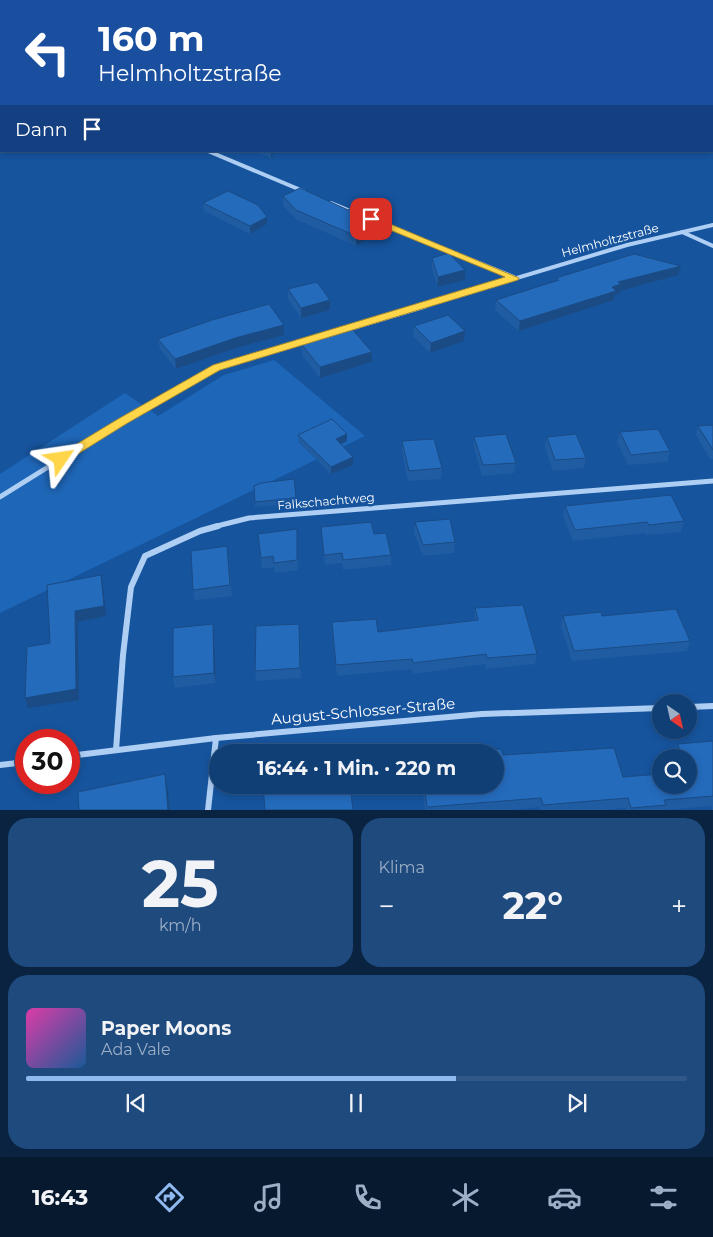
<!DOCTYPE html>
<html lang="de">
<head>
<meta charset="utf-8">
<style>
  :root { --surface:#103f76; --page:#1e4a7e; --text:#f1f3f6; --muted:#9cafc5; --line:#305888; --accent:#90b9f0 }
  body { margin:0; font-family:Montserrat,sans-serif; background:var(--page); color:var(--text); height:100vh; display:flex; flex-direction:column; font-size:19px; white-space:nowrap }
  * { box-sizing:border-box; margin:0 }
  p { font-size:16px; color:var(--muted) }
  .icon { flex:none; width:28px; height:28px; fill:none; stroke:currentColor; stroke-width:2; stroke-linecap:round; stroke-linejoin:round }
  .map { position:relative; height:810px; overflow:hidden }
  .drawer { display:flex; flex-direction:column; gap:8px; padding:8px; background:#092341; flex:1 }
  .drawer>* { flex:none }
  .guide { position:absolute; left:0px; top:0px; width:714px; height:152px; box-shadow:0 2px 8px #0003,0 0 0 1px var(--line); background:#1a4fa0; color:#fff; overflow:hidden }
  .needle { width:32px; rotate:146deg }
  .fabs { position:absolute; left:652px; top:694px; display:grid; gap:10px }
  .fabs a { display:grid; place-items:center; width:45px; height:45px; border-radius:50%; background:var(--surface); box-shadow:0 2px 8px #0003,0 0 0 1px var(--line); font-size:25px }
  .speed { position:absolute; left:15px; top:729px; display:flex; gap:10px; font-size:25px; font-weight:700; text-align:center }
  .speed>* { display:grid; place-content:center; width:65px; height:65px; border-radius:50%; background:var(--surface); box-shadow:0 2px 8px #0003,0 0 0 1px var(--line); line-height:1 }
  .speed .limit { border:8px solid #d22; background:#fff; color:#111 }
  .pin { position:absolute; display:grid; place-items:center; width:42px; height:42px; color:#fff; margin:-21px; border-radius:10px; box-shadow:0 2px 8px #0006 }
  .me { position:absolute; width:55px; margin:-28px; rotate:58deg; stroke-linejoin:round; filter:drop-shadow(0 0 4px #0008) }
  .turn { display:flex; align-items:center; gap:18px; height:105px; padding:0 15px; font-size:22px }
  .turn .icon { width:65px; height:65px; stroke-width:2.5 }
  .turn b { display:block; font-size:35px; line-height:42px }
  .then { display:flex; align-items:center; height:48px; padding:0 15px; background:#0003; gap:10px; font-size:19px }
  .big { font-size:38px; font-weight:700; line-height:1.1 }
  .drawer .tile { flex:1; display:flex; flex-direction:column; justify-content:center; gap:8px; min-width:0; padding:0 18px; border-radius:20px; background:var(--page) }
  .drawer .dial { align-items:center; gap:0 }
  .dial b { font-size:65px; line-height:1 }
  .song { display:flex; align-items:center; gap:15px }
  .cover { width:60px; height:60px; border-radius:8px; background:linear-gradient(135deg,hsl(320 70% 55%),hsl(210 70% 35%)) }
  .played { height:5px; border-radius:2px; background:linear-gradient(90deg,var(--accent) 65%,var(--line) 65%) }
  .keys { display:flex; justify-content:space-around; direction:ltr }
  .heat { display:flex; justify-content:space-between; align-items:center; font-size:28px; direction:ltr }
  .drawer .tiles { flex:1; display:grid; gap:8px; grid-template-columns:1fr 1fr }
  .tile:last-child { grid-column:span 2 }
  .trip { position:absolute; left:209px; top:744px; width:295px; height:50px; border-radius:25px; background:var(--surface); box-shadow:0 2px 8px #0003,0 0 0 1px var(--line); font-weight:700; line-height:50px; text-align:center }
  .tab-bar { display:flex; height:80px; justify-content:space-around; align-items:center; background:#06192f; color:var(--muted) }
  .tab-bar .icon { width:35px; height:35px }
  .tab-bar .current { color:var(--accent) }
  .tab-bar b { font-size:22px; color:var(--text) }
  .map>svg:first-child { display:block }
</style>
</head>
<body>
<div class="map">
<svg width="713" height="810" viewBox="0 0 713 810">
  <rect width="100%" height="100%" fill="#16549e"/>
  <polygon fill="#1e66b7" points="274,360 365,436 0,613 0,474 125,393 158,416 224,375"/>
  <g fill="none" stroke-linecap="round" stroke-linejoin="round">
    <g stroke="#aecef3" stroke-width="4">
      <polyline points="208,151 303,191"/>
      <polyline points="331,203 353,212"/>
      <polyline points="375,221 514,277"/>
      <polyline points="682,232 713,246"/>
      <polyline points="420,307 627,245 713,225"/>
    </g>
    <g stroke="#aecef3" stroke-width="5">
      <polyline points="0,497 122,421 217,368 425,306"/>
      <polyline points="213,527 249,518 713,481"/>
    </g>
    <g stroke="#aecef3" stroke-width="6">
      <polyline points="689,707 713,706"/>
      <polyline points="116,750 123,655 131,587 145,556 200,531 218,526"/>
      <polyline points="69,756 216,738 482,714 661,708"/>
      <polyline points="0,765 26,762"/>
      <polyline points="208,810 216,738"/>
    </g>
  </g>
  <g fill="#205ca2">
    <polygon points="255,151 275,151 271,158"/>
    <polygon points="283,196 381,222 381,231 356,246 296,219 283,205"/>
    <polygon points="203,203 267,224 250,234 204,211"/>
    <polygon points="432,258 465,280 437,287 432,267"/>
    <polygon points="678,275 620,291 619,294 615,295 614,300 519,331 495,310 496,300 556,281 556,278"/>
    <polygon points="288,289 330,310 301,318 288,299"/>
    <polygon points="414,326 464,341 430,353 413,336"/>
    <polygon points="284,335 236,348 176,369 160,349 158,339"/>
    <polygon points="302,345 372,362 320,378 302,355"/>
    <polygon points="713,425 713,459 710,459 696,435 698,426"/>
    <polygon points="620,432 670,451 667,462 628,465 617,442"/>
    <polygon points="298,435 347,441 341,444 353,457 353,465 331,474 299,443"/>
    <polygon points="474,437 516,463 514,473 482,476 474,447"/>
    <polygon points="547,437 586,458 584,468 553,471 545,447"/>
    <polygon points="402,441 442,468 441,479 408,481 402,452"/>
    <polygon points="294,479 297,503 255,507 254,486"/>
    <polygon points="565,506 684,521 681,532 646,535 645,533 573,541 563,517"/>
    <polygon points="415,522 455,542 454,553 423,556 414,533"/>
    <polygon points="321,527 374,534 391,555 391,565 343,570 342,563 325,565"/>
    <polygon points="297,529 298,570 275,573 274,567 262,569 258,534"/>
    <polygon points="227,546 232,596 195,600 193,590"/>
    <polygon points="475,608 537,654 535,664 486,669 485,664 413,674 412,669 337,676 332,633 332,622 378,632 474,620"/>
    <polygon points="563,616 602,616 690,641 687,651 572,661 561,626"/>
    <polygon points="299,624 301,678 256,681 255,671"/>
    <polygon points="214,635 216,683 175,688 173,677"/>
    <polygon points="713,741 713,810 712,810 711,806 664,810 626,810 625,808 607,810 540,810 539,807 513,810 425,810 422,785 495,785 503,755 623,777 689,785 689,758 675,758 674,754 678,744"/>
  </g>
  <g fill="#1a4b84">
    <polygon points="271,151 275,151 271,158"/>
    <polygon points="267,217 267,224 250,234 250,226"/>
    <polygon points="381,222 381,231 356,246 356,236"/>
    <polygon points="681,266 678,275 620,291 619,294 615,295 614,300 519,331 520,321 612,287 618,282"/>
    <polygon points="465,270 465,280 437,287 438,277"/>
    <polygon points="330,300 330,310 301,318 301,308"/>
    <polygon points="284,325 284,335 236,348 176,369 175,359 235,338"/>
    <polygon points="465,331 464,341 430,353 431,343"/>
    <polygon points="372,352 372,362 320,378 320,367"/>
    <polygon points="347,434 347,441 336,447 336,439"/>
    <polygon points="353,457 353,465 331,474 331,467"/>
    <polygon points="101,575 103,586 106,616 78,622 79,700 28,708 25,698 75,611"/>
    <polygon points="213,624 214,635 216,683 214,673"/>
    <polygon points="165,774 167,784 170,810 168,810"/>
  </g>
  <g fill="#256bbc" stroke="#1a4b84">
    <polygon points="300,188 348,210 350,209 381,222 356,236 296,210 283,196"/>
    <polygon points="228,191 258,205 267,217 250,226 203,203"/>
    <polygon points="449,253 465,270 438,277 432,258"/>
    <polygon points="634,254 681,266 618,282 621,284 612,287 616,291 520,321 496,300 559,280 556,278"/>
    <polygon points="317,282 330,300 301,308 288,289"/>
    <polygon points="269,304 284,325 235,338 175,359 158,339 212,320"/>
    <polygon points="448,315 465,331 431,343 414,326"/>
    <polygon points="352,329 372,352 320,367 302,345"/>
    <polygon points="332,419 347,434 336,439 353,457 331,467 298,435"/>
    <polygon points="713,425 713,450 698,426"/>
    <polygon points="658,429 670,451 631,455 620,432"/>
    <polygon points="506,434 516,463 483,465 474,437"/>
    <polygon points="576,434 586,458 555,460 547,437"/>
    <polygon points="434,439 442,468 409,471 402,441"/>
    <polygon points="294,479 296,498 255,502 254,486 261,483"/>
    <polygon points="671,495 684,521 649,525 647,522 575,530 565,506"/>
    <polygon points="450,519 455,542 423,545 415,522"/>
    <polygon points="371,522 374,534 386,533 391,555 343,560 342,553 324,555 321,527"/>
    <polygon points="297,529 297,560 274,563 273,556 261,558 258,534"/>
    <polygon points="227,546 230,585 193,590 191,551"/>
    <polygon points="101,575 104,606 75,611 76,689 25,698 27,647 50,643 47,585"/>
    <polygon points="523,605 537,654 487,658 486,654 413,663 412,659 336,665 332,622 376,619 378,632 478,620 475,608"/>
    <polygon points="676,609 690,641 574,651 563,616 601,612 602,616"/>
    <polygon points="213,624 214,673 173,677 173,628"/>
    <polygon points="299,624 300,668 255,671 256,626"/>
    <polygon points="713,741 713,796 664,800 666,805 631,808 628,798 543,805 541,798 427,807 424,785 495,785 495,752 452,752 501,749 503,755 614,748 623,777 661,774 661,785 689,785 689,758 682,758 678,744"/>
    <polygon points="165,774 168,810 79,810 78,792"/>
    <polygon points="263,785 350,785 353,810 265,810"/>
  </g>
  <polygon fill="#ffd54a" stroke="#a68a30" points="371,216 519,278 518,280 220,370 126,424 65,462 57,462 55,459 57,456 118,419 213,365 505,277 368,221 368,217"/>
  <g text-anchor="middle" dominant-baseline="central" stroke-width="5" stroke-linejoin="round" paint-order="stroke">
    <g font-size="12" fill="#fff" stroke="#16549e">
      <text transform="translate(610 240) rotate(-15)">Helmholtzstraße</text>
      <text transform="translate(326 501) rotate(-5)">Falkschachtweg</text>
    </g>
    <g font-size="15" fill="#fff" stroke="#16549e">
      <text transform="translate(363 711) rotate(-5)">August-Schlosser-Straße</text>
    </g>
  </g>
</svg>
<div class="fabs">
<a><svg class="needle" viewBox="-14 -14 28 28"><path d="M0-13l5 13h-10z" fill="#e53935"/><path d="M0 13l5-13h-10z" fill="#9cafc5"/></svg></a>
<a><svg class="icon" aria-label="search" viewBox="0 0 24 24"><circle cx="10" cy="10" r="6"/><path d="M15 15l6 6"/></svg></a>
</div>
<div class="speed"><div class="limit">30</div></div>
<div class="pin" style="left:371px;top:219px;background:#d93025"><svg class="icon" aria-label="arrive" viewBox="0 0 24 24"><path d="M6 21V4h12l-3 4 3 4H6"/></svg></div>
<svg class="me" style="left:61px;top:459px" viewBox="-20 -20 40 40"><path d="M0-17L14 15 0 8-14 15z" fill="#ffd54a" stroke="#fff" stroke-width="4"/></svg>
<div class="trip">16:44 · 1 Min. · 220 m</div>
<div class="guide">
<div class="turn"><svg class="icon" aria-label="left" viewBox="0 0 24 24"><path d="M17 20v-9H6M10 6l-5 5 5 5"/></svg><div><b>160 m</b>Helmholtzstraße</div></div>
<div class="then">Dann<svg class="icon" aria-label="arrive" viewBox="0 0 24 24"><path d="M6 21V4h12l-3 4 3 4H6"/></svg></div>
</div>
</div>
<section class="drawer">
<div class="tiles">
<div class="tile dial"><b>25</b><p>km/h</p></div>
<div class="tile"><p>Klima</p>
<div class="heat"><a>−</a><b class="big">22°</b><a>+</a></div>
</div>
<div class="tile">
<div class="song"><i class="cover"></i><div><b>Paper Moons</b><p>Ada Vale</p></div></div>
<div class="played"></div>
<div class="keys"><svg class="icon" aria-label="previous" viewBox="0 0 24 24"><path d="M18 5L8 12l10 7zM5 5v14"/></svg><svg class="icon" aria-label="pause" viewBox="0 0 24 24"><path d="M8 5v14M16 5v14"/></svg><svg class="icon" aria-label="next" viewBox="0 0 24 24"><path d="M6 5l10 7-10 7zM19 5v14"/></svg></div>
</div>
</div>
</section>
<nav class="tab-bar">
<b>16:43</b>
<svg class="icon current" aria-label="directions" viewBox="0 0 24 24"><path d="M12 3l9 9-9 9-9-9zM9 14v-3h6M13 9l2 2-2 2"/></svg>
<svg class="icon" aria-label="music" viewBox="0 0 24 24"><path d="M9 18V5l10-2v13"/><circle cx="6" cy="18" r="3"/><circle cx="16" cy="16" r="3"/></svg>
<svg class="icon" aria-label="phone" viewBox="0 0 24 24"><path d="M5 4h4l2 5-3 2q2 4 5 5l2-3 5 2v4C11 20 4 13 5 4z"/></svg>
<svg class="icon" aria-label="climate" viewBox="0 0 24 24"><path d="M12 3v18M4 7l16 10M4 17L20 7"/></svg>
<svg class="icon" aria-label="car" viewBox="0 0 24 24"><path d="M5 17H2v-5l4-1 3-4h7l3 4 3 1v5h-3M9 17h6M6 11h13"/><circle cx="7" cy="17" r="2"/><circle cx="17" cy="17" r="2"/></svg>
<svg class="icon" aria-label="filters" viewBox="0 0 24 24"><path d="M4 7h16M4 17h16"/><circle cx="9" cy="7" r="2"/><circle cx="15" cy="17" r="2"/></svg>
</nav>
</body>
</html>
